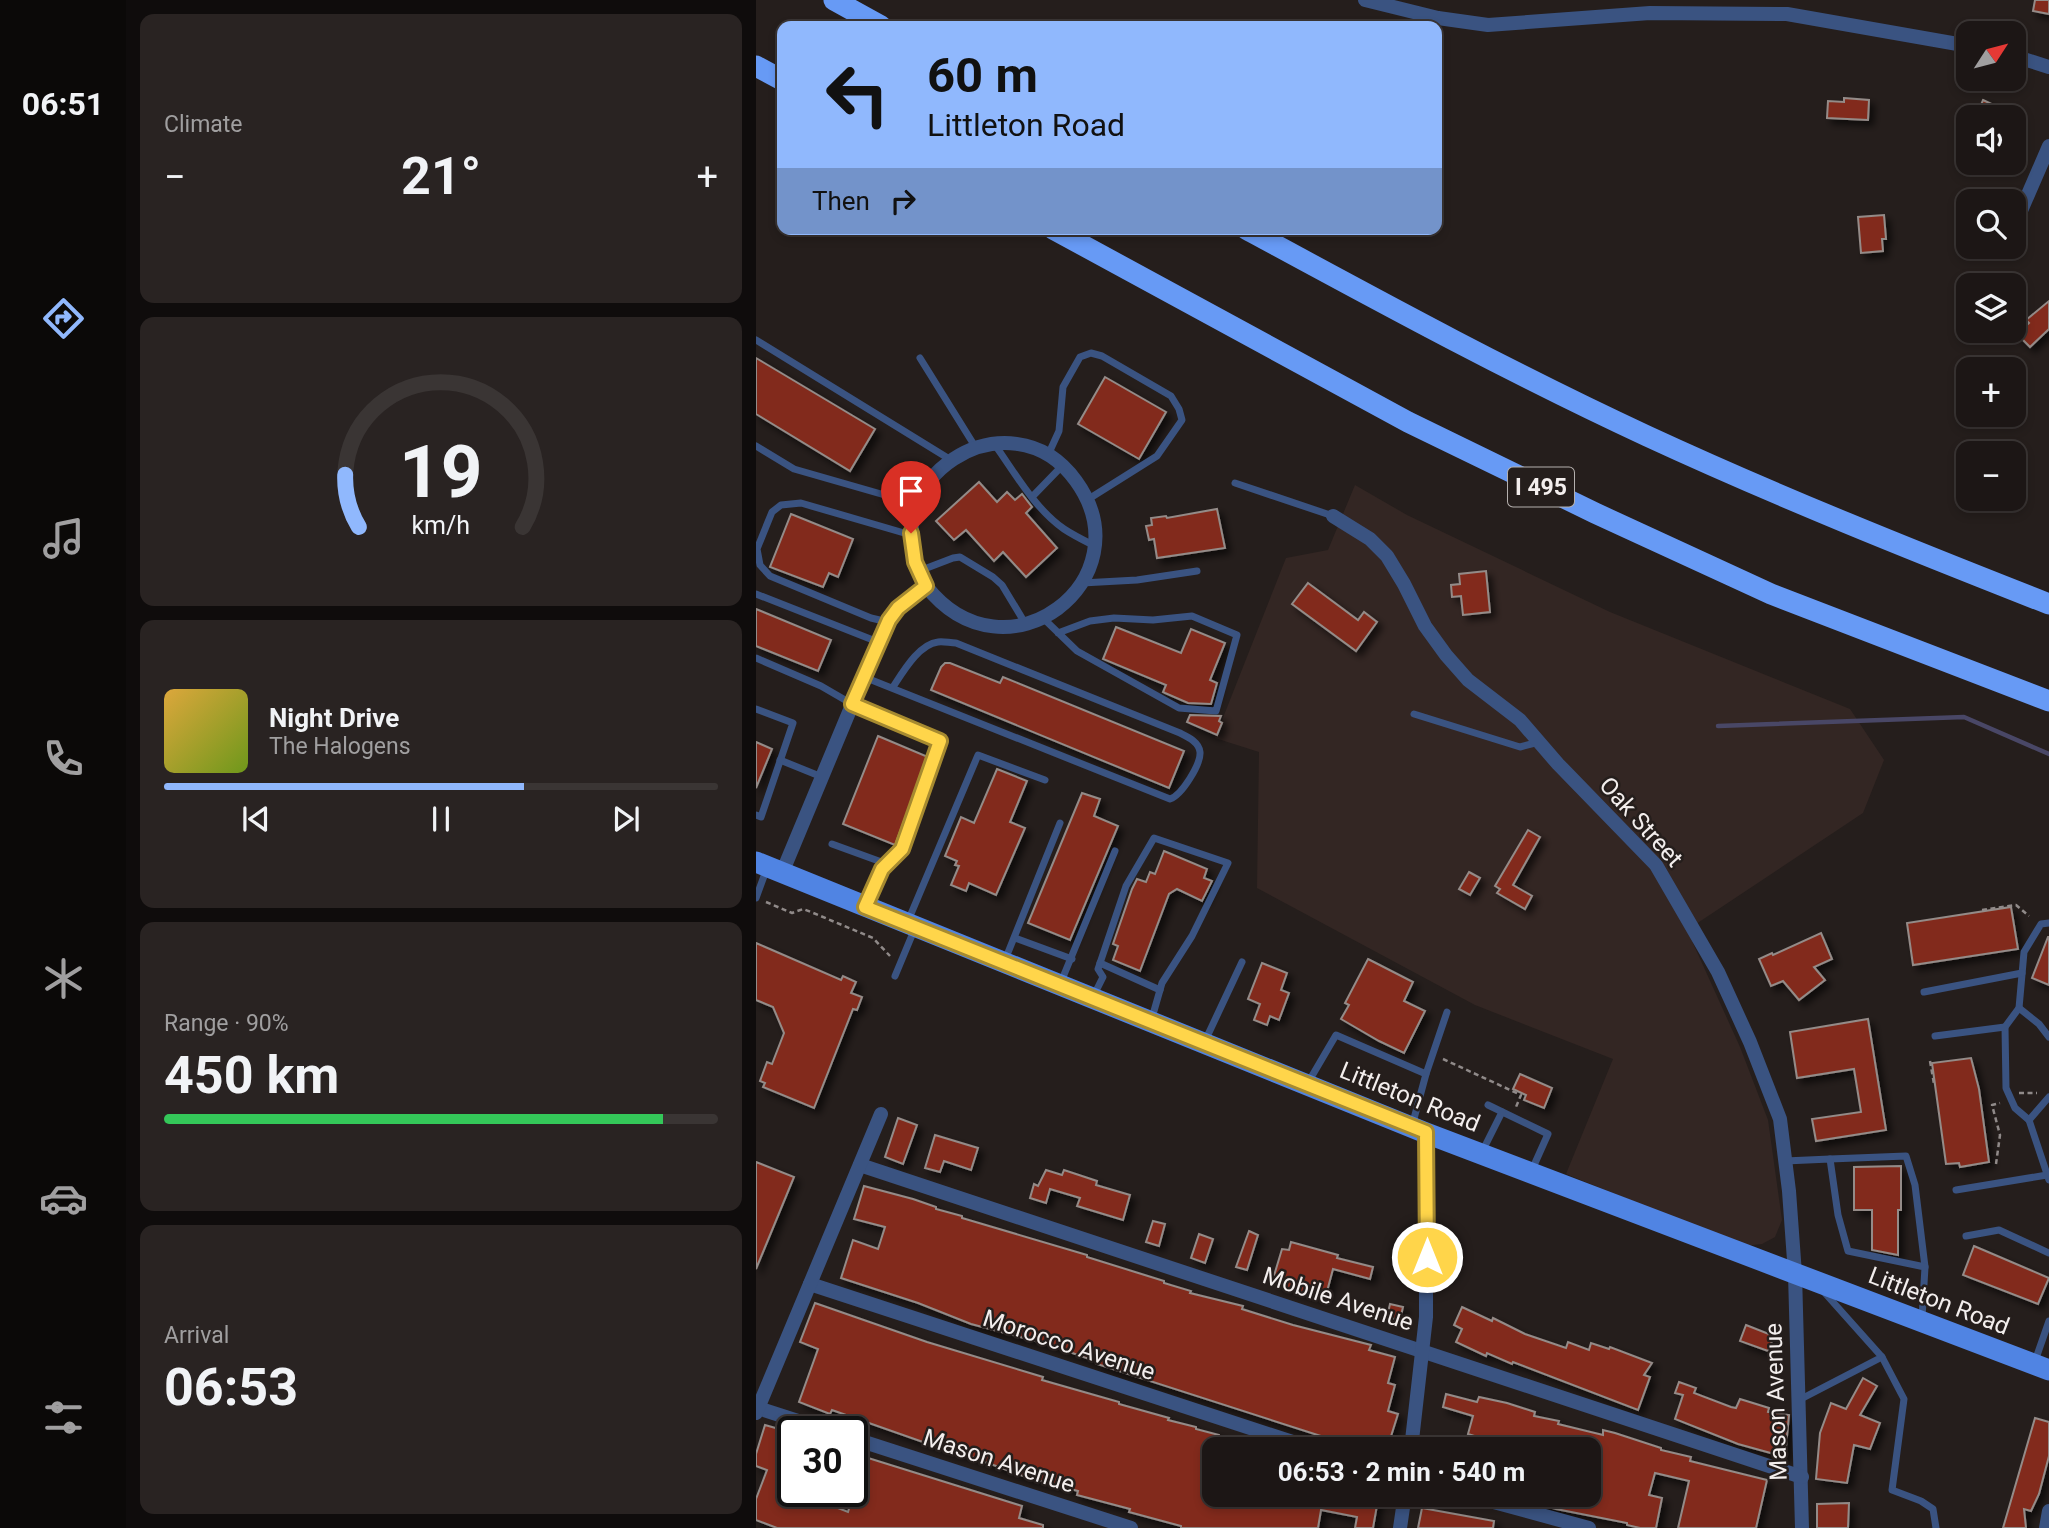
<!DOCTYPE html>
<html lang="en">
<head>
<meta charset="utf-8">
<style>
  :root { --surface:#1c1615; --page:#292322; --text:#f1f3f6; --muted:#a09fa0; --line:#3a3534; --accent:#90b8fd }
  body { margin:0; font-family:Roboto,sans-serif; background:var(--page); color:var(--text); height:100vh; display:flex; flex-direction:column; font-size:26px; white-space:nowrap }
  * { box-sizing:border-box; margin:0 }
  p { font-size:23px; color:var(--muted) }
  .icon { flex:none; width:38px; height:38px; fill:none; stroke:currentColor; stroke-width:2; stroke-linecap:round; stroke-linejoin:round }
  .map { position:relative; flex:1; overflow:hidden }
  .details { display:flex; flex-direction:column; gap:14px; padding:14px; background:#0f0c0c; width:630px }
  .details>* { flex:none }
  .guide { position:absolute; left:21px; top:21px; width:665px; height:214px; border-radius:14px; box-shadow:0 4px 10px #0003,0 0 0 2px var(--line); background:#90b8fd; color:#111; overflow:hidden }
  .needle { width:46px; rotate:54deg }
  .controls { position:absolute; left:1200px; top:21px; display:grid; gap:14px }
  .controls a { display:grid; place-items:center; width:70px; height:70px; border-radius:14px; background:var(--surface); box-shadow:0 4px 10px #0003,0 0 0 2px var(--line); font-size:35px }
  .speed { position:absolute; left:21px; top:1416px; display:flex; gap:14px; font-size:35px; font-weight:700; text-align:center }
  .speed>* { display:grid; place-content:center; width:91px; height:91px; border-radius:50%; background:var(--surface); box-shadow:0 4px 10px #0003,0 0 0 2px var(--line); line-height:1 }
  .speed .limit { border:4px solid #111; border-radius:10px; background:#fff; color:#111 }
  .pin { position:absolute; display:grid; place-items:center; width:60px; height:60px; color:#fff; margin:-72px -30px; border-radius:50% 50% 50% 0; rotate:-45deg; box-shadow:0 0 7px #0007 }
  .pin .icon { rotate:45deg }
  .me { position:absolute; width:77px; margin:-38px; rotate:0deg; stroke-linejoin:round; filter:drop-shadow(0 0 5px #0008) }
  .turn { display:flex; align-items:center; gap:24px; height:147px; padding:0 35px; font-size:32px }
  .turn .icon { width:91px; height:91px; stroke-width:2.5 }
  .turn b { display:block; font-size:49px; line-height:60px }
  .then { display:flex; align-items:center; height:66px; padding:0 35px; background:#0003; gap:14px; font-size:26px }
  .big { font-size:52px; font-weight:700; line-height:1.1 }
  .details .tile { flex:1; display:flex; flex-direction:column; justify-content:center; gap:10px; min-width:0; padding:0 24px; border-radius:14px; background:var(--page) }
  .details .dial { align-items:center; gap:0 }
  .dial svg { height:182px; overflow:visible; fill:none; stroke:var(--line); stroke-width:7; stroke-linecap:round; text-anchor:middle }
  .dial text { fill:var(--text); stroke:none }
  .song { display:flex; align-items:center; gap:21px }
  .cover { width:84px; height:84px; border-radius:10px; background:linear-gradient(135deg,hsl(40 70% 55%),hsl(80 70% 35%)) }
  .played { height:7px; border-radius:4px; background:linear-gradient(90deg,var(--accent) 65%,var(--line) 65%) }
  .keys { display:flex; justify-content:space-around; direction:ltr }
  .heat { display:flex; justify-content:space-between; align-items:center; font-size:38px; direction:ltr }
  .charge { height:10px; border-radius:5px; background:linear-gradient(90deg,#34c759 90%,var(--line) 0) }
  .trip { position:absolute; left:446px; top:1437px; width:399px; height:70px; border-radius:14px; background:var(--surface); box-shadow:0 4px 10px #0003,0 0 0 2px var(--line); font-weight:700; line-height:70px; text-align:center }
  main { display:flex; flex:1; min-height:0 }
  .menu { display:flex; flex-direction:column; width:126px; justify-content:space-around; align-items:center; background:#0b0908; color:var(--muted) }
  .menu .icon { width:49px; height:49px }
  .menu .selected { color:var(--accent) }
  .menu b { font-size:32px; color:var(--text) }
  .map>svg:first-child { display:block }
</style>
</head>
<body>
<main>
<nav class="menu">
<b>06:51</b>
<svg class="icon selected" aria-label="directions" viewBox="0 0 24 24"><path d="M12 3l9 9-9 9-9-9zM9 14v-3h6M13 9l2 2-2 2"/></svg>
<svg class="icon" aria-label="music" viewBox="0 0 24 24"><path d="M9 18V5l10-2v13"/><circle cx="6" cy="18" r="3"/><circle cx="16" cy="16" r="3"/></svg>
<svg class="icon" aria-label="phone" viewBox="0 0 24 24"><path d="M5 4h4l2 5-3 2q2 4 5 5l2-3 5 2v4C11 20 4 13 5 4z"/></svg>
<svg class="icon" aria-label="climate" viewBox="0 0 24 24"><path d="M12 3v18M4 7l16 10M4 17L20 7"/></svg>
<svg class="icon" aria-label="car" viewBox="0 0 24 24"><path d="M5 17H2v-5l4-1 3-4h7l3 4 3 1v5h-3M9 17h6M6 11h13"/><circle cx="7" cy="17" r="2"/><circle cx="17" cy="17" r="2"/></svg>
<svg class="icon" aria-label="filters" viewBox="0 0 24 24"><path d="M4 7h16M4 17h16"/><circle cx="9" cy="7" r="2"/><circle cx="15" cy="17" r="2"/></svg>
</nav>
<section class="details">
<div class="tile"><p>Climate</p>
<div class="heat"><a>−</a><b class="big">21°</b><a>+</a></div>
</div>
<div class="tile dial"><svg viewBox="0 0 100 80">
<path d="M14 69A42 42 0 1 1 86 69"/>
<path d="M14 69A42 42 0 0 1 8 46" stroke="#90b8fd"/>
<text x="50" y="56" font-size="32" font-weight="700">19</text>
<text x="50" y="72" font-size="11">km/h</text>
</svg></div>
<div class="tile">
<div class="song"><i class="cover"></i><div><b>Night Drive</b><p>The Halogens</p></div></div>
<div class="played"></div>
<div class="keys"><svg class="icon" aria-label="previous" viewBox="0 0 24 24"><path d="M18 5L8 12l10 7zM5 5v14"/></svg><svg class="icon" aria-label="pause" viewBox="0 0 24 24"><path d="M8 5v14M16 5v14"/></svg><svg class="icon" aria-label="next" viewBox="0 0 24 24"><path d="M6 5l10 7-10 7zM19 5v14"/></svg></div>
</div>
<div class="tile"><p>Range · 90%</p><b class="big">450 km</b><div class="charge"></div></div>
<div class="tile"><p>Arrival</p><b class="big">06:53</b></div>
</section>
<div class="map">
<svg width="1293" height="1528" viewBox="0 0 1293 1528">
  <defs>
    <filter id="shadow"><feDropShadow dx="5" dy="5" stdDeviation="3.5" flood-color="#0009"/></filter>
  </defs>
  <rect width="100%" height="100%" fill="#251e1c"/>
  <polygon fill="#332623" points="599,485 651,515 854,612 1094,709 1128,760 1107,813 931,930 984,1047 1012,1120 1026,1220 1019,1237 1006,1244 988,1246 810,1174 857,1059 719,1005 501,888 503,752 459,738 530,558 572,550"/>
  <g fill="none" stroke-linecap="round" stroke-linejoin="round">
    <polyline stroke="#494766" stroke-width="4.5" points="962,726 1208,717 1293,754"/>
  </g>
  <g fill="#822c1c" stroke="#948b88" stroke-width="2" filter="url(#shadow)">
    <polygon points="1279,0 1293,0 1293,14 1277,11"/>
    <polygon points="1088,98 1113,100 1112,120 1071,118 1072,101 1088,102"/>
    <polygon points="1227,100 1242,107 1238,117 1220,117"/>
    <polygon points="1128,215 1130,239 1126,239 1127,251 1105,253 1102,217"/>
    <polygon points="1293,301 1293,329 1274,347 1261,334 1273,323 1270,320"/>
    <polygon points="0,358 119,429 94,471 0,414"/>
    <polygon points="349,377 410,412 383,459 322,424"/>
    <polygon points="223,482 241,502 251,492 259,500 266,494 276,507 270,513 301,548 270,577 247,552 238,561 210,530 198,540 180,521"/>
    <polygon points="461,509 469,548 401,558 398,539 393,540 390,526 396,525 395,518 410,516 411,518"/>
    <polygon points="35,514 97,539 82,577 73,573 67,587 14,567"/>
    <polygon points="730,571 734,612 707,615 705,596 696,597 695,585 704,584 703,574"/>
    <polygon points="552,583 602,620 608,612 621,622 600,651 536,604"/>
    <polygon points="0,609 75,640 62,671 0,646"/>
    <polygon points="360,627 425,653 435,629 469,643 454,680 461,683 455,704 432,703 409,693 407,692 410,685 347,659"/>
    <polygon points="189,663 194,663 244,683 247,677 428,751 413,788 175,690 185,667"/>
    <polygon points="434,715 465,716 463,721 466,723 461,735 431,722"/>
    <polygon points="122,736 172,757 139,845 87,824"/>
    <polygon points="0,742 16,749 0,788"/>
    <polygon points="241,769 271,781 254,822 269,828 240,895 213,883 210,891 195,885 203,866 199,865 201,861 189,856 205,817 218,823"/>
    <polygon points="326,793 344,799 338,816 362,826 314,940 272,923"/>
    <polygon points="772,830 784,837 757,885 776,896 769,909 741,893 744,889 739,886"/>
    <polygon points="408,851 451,869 448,878 456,881 446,901 421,889 413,894 384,971 357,960 362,946 357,944 376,889 381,879 390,882 394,872 399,874"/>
    <polygon points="713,872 724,878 714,895 703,889"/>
    <polygon points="1255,907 1262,949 1157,965 1151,923"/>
    <polygon points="1065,933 1076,959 1058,967 1069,980 1043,1000 1027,981 1015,986 1003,959 1016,953 1017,955"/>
    <polygon points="1292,937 1293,937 1293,985 1276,978"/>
    <polygon points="0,943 85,980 87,976 100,982 95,993 106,997 101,1010 97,1009 58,1108 7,1087 9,1083 4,1081 11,1062 16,1064 28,1033 17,1007 0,1000"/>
    <polygon points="612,959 657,982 648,1001 669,1011 648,1053 623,1041 585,1019 593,1005 589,1003"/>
    <polygon points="506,963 531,973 525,990 533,993 523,1020 514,1016 511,1025 498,1020 504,1004 492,999"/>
    <polygon points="1112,1019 1130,1130 1060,1141 1056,1119 1105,1112 1098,1069 1041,1078 1034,1032"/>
    <polygon points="1215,1058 1223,1089 1233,1162 1204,1167 1203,1163 1190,1164 1176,1063"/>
    <polygon points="764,1074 796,1088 788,1108 768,1100 770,1095 757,1089"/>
    <polygon points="142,1118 161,1125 147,1164 129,1157"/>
    <polygon points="179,1135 222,1148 215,1170 188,1161 184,1172 169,1168"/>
    <polygon points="0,1162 38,1177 0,1269"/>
    <polygon points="1145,1166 1145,1210 1142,1210 1142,1255 1116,1250 1116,1210 1098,1210 1098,1167"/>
    <polygon points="290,1170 306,1175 308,1170 341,1181 340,1185 374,1195 367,1220 321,1206 324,1198 294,1189 290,1203 274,1198 278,1184 282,1186"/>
    <polygon points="108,1186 157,1199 180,1207 180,1209 206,1216 206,1218 331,1255 331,1257 408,1281 408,1283 435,1291 434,1293 487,1306 486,1309 537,1325 615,1345 613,1350 639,1357 632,1383 639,1385 632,1411 642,1414 631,1449 605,1449 571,1438 341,1364 342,1362 291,1344 215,1324 162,1303 85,1278 97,1240 122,1249 129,1227 98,1219"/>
    <polygon points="397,1221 409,1224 403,1246 390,1242"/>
    <polygon points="493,1231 502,1235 491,1270 480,1267"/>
    <polygon points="443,1234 457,1239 449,1263 435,1258"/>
    <polygon points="535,1242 582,1255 581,1258 617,1267 614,1279 577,1269 569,1299 521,1285 523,1281 517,1279 526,1249 533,1250"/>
    <polygon points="1218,1246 1293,1278 1282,1304 1207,1275"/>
    <polygon points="59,1303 171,1342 287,1377 286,1380 363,1402 363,1404 413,1418 412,1420 440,1427 440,1429 463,1435 463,1437 494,1444 494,1449 458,1449 458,1468 456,1468 449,1494 623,1494 617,1528 599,1528 601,1517 565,1510 562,1528 425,1528 425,1526 373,1512 374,1509 321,1495 322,1491 270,1477 202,1452 201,1454 76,1410 74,1414 43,1402 62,1349 44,1342"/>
    <polygon points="634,1304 647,1307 644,1320 631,1317"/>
    <polygon points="706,1307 736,1321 737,1318 769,1334 810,1348 812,1342 833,1350 835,1343 853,1349 854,1347 896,1363 888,1375 894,1377 882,1410 757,1362 756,1364 731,1353 730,1356 700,1342 706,1329 698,1325"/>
    <polygon points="990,1325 1018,1336 1012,1351 984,1341"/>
    <polygon points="1107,1378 1121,1386 1104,1415 1124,1423 1114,1449 1098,1445 1091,1483 1060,1479 1064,1433 1075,1403 1090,1409"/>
    <polygon points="923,1382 940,1388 938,1393 975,1407 980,1408 984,1399 1013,1408 1012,1412 1033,1415 1029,1457 982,1444 919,1419 927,1395 919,1393"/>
    <polygon points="690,1394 721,1402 723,1397 751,1403 779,1412 778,1416 803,1421 802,1424 847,1435 847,1430 859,1433 905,1448 905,1450 935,1457 934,1461 1011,1480 1000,1528 922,1528 933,1481 899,1473 893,1495 906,1498 900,1528 884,1528 871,1525 871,1523 800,1509 756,1497 756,1494 833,1494 833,1449 766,1449 731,1438 731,1440 712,1434 717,1416 687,1407"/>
    <polygon points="1279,1418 1293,1422 1293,1456 1283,1494 1275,1511 1268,1509 1270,1528 1247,1528"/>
    <polygon points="9,1425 37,1433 37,1474 33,1486 37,1488 37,1491 52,1491 51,1496 92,1512 109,1457 266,1506 263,1518 287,1525 287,1528 21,1528 0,1520 0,1499 11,1470 0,1466 0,1454"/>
    <polygon points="1093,1503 1092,1528 1061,1528 1061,1504"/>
    <polygon points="666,1508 738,1521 737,1528 662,1528"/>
  </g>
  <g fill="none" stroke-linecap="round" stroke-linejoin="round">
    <g stroke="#908a89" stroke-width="2.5" stroke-dasharray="5 3.5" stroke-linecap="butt">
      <polyline points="10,902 36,913 47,909 55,912 117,938 134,956"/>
      <polyline points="1226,910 1260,905 1273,916"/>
      <polyline points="687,1059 765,1095 760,1107"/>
      <polyline points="1174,1061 1178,1084"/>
      <polyline points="1263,1093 1281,1093"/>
      <polyline points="1240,1164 1244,1135 1236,1105 1244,1103"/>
    </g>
    <g stroke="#3a5381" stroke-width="7">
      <polyline points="0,340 195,460"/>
      <polyline points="164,358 220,448"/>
      <path d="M 239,445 C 259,473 279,509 308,529 C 317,535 327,540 337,545"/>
      <polyline points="0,446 38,469 160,504"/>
      <polyline points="292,455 303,431 307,387 324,357 335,353 346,356 415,396 423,409 426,420 401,456 331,500"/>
      <polyline points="479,483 577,516"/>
      <polyline points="276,497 306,466"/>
      <polyline points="163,571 197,558 204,557 237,577 246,585 269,623"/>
      <polyline points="326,583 381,580 441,571"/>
      <polyline points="0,594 122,642"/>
      <polyline points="287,618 321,651 423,708 460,711 481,635 436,616 397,620 358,618 334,621 302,633"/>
      <polyline points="132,622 115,618 14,576 4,565 1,549 16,512 25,505 45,503 155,535"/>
      <polyline points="0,658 65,686 96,704 184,741 146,849 126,869 110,903"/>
      <path d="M 108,677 L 414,799 C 426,795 445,764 444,752 C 443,742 432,737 424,733 L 200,643 C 194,643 187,641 182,642 C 163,644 147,672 137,687"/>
      <polyline points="0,709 37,723 5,817 0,815"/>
      <polyline points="658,714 764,747 783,742"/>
      <polyline points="24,760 66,777"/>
      <polyline points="76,844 131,864"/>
      <polyline points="0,898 11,868"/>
      <polyline points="152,921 222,755 289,780"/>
      <polyline points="1293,923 1285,924 1268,952 1263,1008 1249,1027 1250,1088 1259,1108 1273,1120 1293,1180"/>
      <polyline points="259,938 316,959"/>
      <polyline points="249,960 304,823"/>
      <polyline points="344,963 404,990"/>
      <polyline points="139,976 159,928"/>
      <polyline points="305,982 359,851"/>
      <polyline points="1168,992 1266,973"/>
      <polyline points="337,997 347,977 342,969 370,886 398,838 472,863 436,936 406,983 396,1018"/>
      <polyline points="1263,1008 1283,1024 1293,1037"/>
      <polyline points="1179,1036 1249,1027"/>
      <polyline points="449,1041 486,962"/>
      <polyline points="670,1074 691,1012"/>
      <polyline points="553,1081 580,1035 670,1074 656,1126"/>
      <polyline points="732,1105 792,1134 775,1172"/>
      <polyline points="1273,1120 1293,1097"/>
      <polyline points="726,1152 746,1112"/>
      <polyline points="1074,1159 1150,1156 1159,1185 1169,1267"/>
      <polyline points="1029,1161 1074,1159 1082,1215 1092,1251 1169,1267 1166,1318"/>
      <polyline points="1200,1190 1291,1175"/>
      <polyline points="1210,1236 1243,1230 1293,1253"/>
      <polyline points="1126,1357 1148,1399 1136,1490 1165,1501 1177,1509 1180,1528"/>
      <polyline points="1279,1361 1293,1321"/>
      <polyline points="1043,1400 1126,1357 1068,1292"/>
    </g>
    <g stroke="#3a5381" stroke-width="14">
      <polyline points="609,0 682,18 732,25 894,13 1031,14 1213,46"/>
      <polyline points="1258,56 1293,67"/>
      <polyline points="1258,227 1293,146"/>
      <polyline points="577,516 614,539 631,556 648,584 669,626 690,655 712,680 764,720 802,764 900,865 962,972 994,1042 1024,1119 1033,1191 1039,1274 1046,1528"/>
      <path d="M 26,873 L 126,633 L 142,608 L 170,586 C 250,688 391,579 320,481 C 255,390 109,478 170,586"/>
      <polyline points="104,1165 1046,1477"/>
      <polyline points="54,1284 558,1449"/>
      <polyline points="2,1408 76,1432"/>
      <polyline points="0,1413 125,1114"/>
      <polyline points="96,1438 375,1528"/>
      <polyline points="655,1449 670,1317 670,1133"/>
      <polyline points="708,1494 833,1528"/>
      <polyline points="644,1528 649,1494"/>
      <polyline points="1290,1528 1293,1511"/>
    </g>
    <polyline stroke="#5084e3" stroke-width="21" points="0,862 670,1133 1293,1370"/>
    <g stroke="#679af5" stroke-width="21">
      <polyline points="78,0 125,26"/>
      <polyline points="0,66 26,80"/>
      <polyline points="297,229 652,422 839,513 1015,594 1293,701"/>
      <path d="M 490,229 C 623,301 755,373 891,436 C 1023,497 1158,551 1293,604"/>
    </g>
  </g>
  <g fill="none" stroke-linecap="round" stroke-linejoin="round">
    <defs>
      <polyline id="route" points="155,533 159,562 170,586 142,608 133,620 96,704 184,741 146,849 126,869 109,907 670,1132 671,1257"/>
    </defs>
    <use href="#route" stroke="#a68a30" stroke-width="18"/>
    <use href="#route" stroke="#ffd54a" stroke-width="12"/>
  </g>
  <g text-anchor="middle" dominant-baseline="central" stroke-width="5" stroke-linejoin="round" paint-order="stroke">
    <rect fill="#251e1c" stroke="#b5b0ae" stroke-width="2" x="752" y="467.5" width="66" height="39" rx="5"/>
    <g font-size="23" font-weight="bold" fill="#f3eeed">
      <text x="785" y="487">I 495</text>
    </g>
    <g font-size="24" fill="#f3eeed" stroke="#251e1c">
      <text transform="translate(885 822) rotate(48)">Oak Street</text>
      <text transform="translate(654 1097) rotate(22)">Littleton Road</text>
      <text transform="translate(582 1299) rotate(18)">Mobile Avenue</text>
      <text transform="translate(1183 1301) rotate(21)">Littleton Road</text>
      <text transform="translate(313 1345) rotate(18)">Morocco Avenue</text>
      <text transform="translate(1020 1402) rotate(-92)">Mason Avenue</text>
      <text transform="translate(243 1461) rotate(18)">Mason Avenue</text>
    </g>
  </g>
</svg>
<div class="controls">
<a><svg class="needle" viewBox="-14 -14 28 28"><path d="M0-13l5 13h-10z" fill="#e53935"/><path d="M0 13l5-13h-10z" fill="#a09fa0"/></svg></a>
<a><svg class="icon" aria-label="sound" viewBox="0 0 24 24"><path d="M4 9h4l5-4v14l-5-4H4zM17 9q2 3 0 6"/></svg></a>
<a><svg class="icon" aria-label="search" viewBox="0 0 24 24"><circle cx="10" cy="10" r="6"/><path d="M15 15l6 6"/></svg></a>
<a><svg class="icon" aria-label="layers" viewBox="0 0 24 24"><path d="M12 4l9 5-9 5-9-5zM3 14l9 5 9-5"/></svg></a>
<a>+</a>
<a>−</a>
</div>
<div class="speed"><div class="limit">30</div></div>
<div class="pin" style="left:155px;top:533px;background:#d93025"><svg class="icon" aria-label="arrive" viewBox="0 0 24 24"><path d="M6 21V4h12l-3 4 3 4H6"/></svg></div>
<svg class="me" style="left:671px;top:1257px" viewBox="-20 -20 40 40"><circle r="17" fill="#ffd54a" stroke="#fff" stroke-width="3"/><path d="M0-11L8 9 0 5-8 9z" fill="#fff"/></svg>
<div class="trip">06:53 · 2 min · 540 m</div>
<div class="guide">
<div class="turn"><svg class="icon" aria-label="left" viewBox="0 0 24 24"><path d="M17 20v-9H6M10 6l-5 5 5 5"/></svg><div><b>60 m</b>Littleton Road</div></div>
<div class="then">Then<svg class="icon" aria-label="right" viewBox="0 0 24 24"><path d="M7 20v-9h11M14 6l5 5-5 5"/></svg></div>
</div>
</div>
</main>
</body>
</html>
